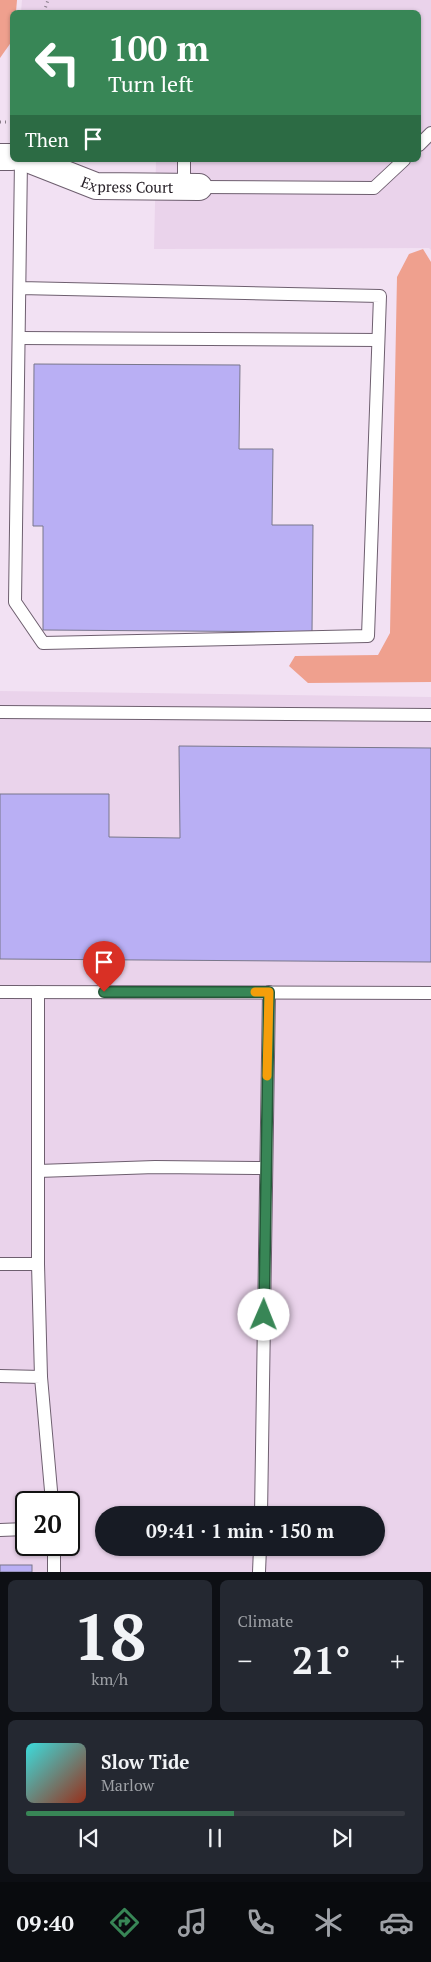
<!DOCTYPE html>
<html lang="en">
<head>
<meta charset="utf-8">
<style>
  :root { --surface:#171b24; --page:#242831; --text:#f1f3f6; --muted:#9ea1a6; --line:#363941; --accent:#388656 }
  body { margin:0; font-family:"PT Serif",serif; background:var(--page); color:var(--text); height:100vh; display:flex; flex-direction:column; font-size:19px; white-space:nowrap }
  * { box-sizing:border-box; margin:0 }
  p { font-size:16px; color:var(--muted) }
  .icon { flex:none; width:28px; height:28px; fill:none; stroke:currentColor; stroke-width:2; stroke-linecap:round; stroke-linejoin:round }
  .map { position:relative; height:1572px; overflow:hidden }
  .details { display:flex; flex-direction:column; gap:8px; padding:8px; background:#0d0f14; flex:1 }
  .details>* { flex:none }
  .top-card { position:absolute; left:10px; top:10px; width:411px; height:152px; border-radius:8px; box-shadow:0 1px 4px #0004; background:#388656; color:#fff; overflow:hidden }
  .speed { position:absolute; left:15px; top:1491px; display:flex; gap:10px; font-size:25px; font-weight:700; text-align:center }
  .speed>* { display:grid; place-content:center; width:65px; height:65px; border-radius:50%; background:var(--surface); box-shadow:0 1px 4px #0004; line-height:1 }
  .speed .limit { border:2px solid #111; border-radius:8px; background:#fff; color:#111 }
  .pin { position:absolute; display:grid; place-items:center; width:42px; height:42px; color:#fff; margin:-51px -21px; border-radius:50% 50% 50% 0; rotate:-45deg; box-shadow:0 0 5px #0007 }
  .pin .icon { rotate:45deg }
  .me { position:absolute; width:55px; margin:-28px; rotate:1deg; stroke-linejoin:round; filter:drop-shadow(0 0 4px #0008) }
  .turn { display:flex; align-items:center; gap:18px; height:105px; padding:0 15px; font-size:22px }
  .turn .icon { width:65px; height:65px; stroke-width:2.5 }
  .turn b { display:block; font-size:35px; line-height:42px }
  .then { display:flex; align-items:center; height:48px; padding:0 15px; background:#0003; gap:10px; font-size:19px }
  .big { font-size:38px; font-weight:600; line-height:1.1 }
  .details .card { flex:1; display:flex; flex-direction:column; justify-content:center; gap:8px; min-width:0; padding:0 18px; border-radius:8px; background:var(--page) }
  .details .dial { align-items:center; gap:0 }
  .dial b { font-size:65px; line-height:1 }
  .song { display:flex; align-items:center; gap:15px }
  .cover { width:60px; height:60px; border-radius:8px; background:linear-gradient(135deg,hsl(180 70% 55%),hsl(10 70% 35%)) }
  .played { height:5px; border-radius:2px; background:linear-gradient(90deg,var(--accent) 55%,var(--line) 55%) }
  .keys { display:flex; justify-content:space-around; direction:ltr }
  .heat { display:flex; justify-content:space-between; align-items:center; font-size:28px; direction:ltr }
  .details .tiles { flex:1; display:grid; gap:8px; grid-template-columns:1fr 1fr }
  .card:last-child { grid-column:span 2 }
  .trip { position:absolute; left:95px; top:1506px; width:290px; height:50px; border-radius:25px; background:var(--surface); box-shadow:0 1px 4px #0004; font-weight:600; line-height:50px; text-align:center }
  .dock { display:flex; height:80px; justify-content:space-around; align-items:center; background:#090b0e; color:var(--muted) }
  .dock .icon { width:35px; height:35px }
  .dock .selected { color:var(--accent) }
  .dock b { font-size:22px; color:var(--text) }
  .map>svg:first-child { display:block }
</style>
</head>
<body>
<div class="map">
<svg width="431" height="1572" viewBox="0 0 431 1572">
  <rect width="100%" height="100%" fill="#f2e1f3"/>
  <g fill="#ead3eb" fill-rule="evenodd">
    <polygon points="22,0 431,0 431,250 429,248 154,249 156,160 419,160 419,12 21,12"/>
    <path d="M 0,691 L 431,697 L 431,1572 L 0,1572 ZM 26,1502 L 69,1502 L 69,1545 L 26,1545 ZM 104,1515 L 376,1515 L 376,1548 L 104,1548 Z"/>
  </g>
  <g fill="#efa08e">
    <polygon points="0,0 17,0 16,12 12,12 12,41 0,58"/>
    <polygon points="423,249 431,262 431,682 308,683 289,666 295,656 378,655 390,633 397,277 409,254"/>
  </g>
  <g fill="#b9aff4" stroke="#79778b">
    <polygon points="34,364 240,365 239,449 273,449 272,525 313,525 312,632 43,630 43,526 33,526"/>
    <polygon points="179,746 431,748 431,962 0,959 0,794 109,794 109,837 180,838"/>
    <rect x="0" y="1565" width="32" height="7"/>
  </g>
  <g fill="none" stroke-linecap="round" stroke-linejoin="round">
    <defs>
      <g id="lane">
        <polyline points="419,145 431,133"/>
        <polyline points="184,160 184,187"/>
        <polyline points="199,187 374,188 404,160"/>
        <polyline points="20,288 380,296 368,636 43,643 15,602 21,160"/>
        <polyline points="19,338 378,340"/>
        <polyline points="0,712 431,715"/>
        <polyline points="0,992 431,993"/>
        <polyline points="38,992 38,1264 41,1377"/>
        <polyline points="38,1171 155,1167 266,1168"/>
        <polyline points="0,1264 38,1264"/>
        <polyline points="0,1376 41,1377 52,1502"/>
        <polyline points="261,1515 269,992"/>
        <polyline points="0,1530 26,1529"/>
        <polyline points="54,1572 54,1545"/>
        <polyline points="259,1572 260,1548"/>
      </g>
      <g id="street">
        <polyline points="0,157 12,157"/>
        <path id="s1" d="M 30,160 L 96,186 L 199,187"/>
      </g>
    </defs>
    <use href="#lane" stroke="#6e5f6f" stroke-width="14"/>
    <use href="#street" stroke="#6e5f6f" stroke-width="28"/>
    <g stroke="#887d89" stroke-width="3" stroke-dasharray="1 4" stroke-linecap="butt">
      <polyline points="44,12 48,0"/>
      <polyline points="0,122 12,122"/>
    </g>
    <use href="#lane" stroke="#fff" stroke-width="12"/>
    <use href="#street" stroke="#fff" stroke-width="26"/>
  </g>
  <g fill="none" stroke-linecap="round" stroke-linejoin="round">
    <defs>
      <polyline id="route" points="104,992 269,992 264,1315"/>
    </defs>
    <use href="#route" stroke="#245738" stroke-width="12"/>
    <use href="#route" stroke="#388656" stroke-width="9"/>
    <polyline stroke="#f59e0b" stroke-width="9" points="255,992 269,992 267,1076"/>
  </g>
  <g text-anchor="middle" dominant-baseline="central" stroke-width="5" stroke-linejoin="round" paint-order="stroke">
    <g font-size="15" fill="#282229" stroke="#feeffe">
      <text stroke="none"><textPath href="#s1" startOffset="102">Express Court</textPath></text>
    </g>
  </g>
</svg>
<div class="speed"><div class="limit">20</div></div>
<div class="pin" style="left:104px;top:992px;background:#d93025"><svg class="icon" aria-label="arrive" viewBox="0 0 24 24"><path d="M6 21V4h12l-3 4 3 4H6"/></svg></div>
<svg class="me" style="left:264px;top:1315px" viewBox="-20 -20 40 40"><circle r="19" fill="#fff"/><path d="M0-13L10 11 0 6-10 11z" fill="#388656"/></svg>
<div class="trip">09:41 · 1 min · 150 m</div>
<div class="top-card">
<div class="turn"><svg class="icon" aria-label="left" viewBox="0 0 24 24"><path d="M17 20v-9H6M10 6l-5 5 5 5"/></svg><div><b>100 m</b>Turn left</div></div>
<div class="then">Then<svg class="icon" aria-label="arrive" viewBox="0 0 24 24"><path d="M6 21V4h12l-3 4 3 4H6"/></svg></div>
</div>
</div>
<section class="details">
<div class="tiles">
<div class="card dial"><b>18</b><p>km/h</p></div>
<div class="card"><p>Climate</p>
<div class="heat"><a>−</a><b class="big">21°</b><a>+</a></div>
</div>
<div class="card">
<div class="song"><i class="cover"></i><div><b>Slow Tide</b><p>Marlow</p></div></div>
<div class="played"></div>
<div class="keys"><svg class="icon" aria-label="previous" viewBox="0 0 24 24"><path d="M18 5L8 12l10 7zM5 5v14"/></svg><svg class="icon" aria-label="pause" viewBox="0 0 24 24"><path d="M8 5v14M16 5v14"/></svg><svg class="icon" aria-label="next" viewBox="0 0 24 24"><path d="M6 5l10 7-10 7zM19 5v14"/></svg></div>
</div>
</div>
</section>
<nav class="dock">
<b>09:40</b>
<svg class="icon selected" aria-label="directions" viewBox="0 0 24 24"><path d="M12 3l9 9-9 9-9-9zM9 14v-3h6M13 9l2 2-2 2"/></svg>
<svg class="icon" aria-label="music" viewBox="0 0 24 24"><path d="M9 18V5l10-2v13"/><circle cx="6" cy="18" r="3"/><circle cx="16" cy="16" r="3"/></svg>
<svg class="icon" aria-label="phone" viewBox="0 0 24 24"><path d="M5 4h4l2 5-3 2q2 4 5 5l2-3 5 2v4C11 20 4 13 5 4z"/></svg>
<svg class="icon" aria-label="climate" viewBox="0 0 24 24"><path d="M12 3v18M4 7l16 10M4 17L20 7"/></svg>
<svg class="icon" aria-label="car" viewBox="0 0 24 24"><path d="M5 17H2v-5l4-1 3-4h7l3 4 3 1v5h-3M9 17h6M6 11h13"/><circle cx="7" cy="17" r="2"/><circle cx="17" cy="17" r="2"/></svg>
</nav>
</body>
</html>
